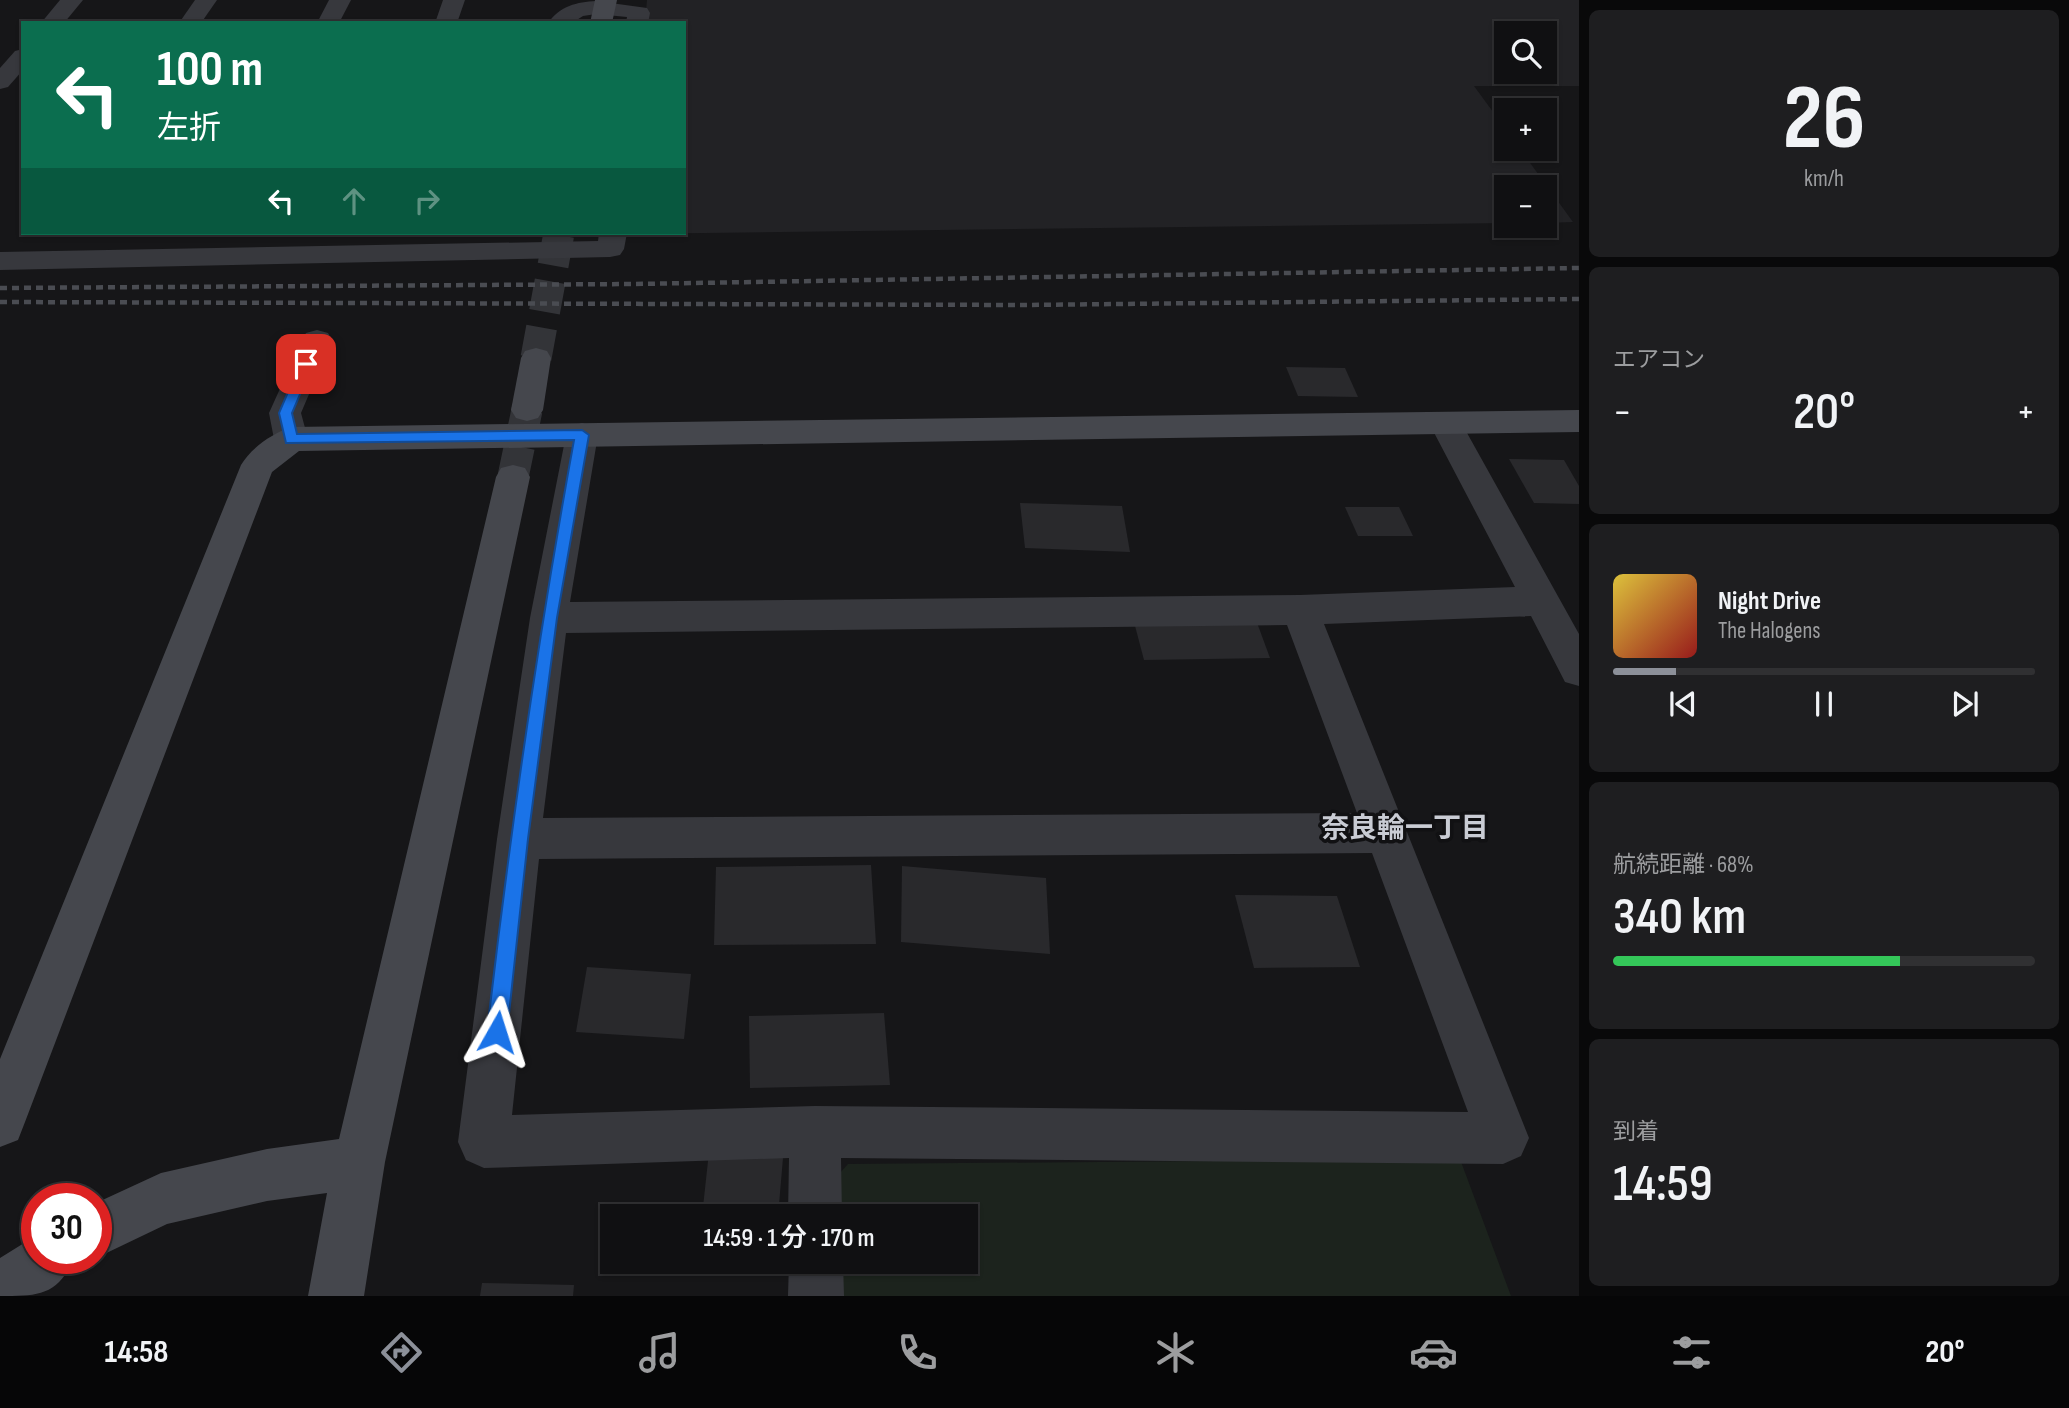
<!DOCTYPE html>
<html lang="ja">
<head>
<meta charset="utf-8">
<style>
  :root { --surface:#101012; --page:#1e1e20; --text:#f1f3f6; --muted:#9c9d9f; --line:#303032; --accent:#8c9099 }
  body { margin:0; font-family:"Sofia Sans Condensed","Noto Sans JP",sans-serif; background:var(--page); color:var(--text); height:100vh; display:flex; flex-direction:column; font-size:26px; white-space:nowrap }
  * { box-sizing:border-box; margin:0 }
  p { font-size:23px; color:var(--muted) }
  .icon { flex:none; width:38px; height:38px; fill:none; stroke:currentColor; stroke-width:2; stroke-linecap:round; stroke-linejoin:round }
  .map { position:relative; flex:1; overflow:hidden }
  .side { display:flex; flex-direction:column; gap:10px; padding:10px; background:#09090a; width:490px }
  .side>* { flex:none }
  .hud { position:absolute; left:21px; top:21px; width:665px; height:214px; border-radius:0px; box-shadow:0 2px 5px #0004,0 0 0 2px var(--line); background:#0b6e4f; color:#fff; overflow:hidden }
  .fabs { position:absolute; left:1494px; top:21px; display:grid; gap:14px }
  .fabs a { display:grid; place-items:center; width:63px; height:63px; border-radius:0px; background:var(--surface); box-shadow:0 2px 5px #0004,0 0 0 2px var(--line); font-size:35px }
  .speed { position:absolute; left:21px; top:1183px; display:flex; gap:14px; font-size:35px; font-weight:700; text-align:center }
  .speed>* { display:grid; place-content:center; width:91px; height:91px; border-radius:50%; background:var(--surface); box-shadow:0 2px 5px #0004,0 0 0 2px var(--line); line-height:1 }
  .speed .limit { border:10px solid #d22; background:#fff; color:#111 }
  .pin { position:absolute; display:grid; place-items:center; width:60px; height:60px; color:#fff; margin:-30px; border-radius:14px; box-shadow:0 4px 10px #0006 }
  .me { position:absolute; width:77px; margin:-38px; rotate:6deg; stroke-linejoin:round; filter:drop-shadow(0 0 5px #0008) }
  .turn { display:flex; align-items:center; gap:24px; height:147px; padding:0 21px; font-size:32px }
  .turn .icon { width:91px; height:91px; stroke-width:2.5 }
  .turn b { display:block; font-size:49px; line-height:60px }
  .lanes { display:flex; align-items:center; height:66px; padding:0 21px; background:#0003; justify-content:center; gap:35px; direction:ltr }
  .lanes .off { opacity:.35 }
  .big { font-size:52px; font-weight:600; line-height:1.1 }
  .side .card { flex:1; display:flex; flex-direction:column; justify-content:center; gap:10px; min-width:0; padding:0 24px; border-radius:10px; background:var(--page) }
  .side .dial { align-items:center; gap:0 }
  .dial b { font-size:91px; line-height:1 }
  .song { display:flex; align-items:center; gap:21px }
  .cover { width:84px; height:84px; border-radius:10px; background:linear-gradient(135deg,hsl(50 70% 55%),hsl(0 70% 35%)) }
  .played { height:7px; border-radius:4px; background:linear-gradient(90deg,var(--accent) 15%,var(--line) 15%) }
  .keys { display:flex; justify-content:space-around; direction:ltr }
  .heat { display:flex; justify-content:space-between; align-items:center; font-size:38px; direction:ltr }
  .charge { height:10px; border-radius:5px; background:linear-gradient(90deg,#34c759 68%,var(--line) 0) }
  .trip { position:absolute; left:600px; top:1204px; width:378px; height:70px; border-radius:0px; background:var(--surface); box-shadow:0 2px 5px #0004,0 0 0 2px var(--line); font-weight:600; line-height:70px; text-align:center }
  .menu { display:flex; height:112px; justify-content:space-around; align-items:center; background:#060607; color:var(--muted) }
  .menu .icon { width:49px; height:49px }
  .menu .selected { color:var(--accent) }
  .menu b { font-size:32px; color:var(--text) }
  main { display:flex; flex:1; min-height:0 }
  .map>svg:first-child { display:block }
</style>
</head>
<body>
<main>
<div class="map">
<svg width="1579" height="1296" viewBox="0 0 1579 1296">
  <rect width="100%" height="100%" fill="#161618"/>
  <path fill="#222225" fill-rule="evenodd" d="M 647,0 L 1579,0 L 1579,86 L 1474,86 L 1507,131 L 1507,149 L 1520,149 L 1573,222 L 1545,223 L 1545,187 L 1507,187 L 1507,223 L 625,234 L 684,233 L 684,23 L 645,23 ZM 1507,33 L 1545,33 L 1545,72 L 1507,72 Z"/>
  <polygon fill="#1c231d" points="1460,1159 1511,1296 835,1296 833,1262 966,1262 966,1216 832,1216 830,1184 848,1164"/>
  <g fill="#29292c">
    <polygon points="1286,367 1345,368 1358,397 1298,396"/>
    <polygon points="1509,459 1564,460 1579,486 1579,504 1534,503"/>
    <polygon points="1020,503 1122,506 1130,552 1025,548"/>
    <polygon points="1345,507 1399,507 1413,536 1358,536"/>
    <polygon points="1256,620 1270,658 1144,660 1134,622"/>
    <polygon points="871,865 876,944 714,945 716,867"/>
    <polygon points="902,866 1046,878 1050,954 901,942"/>
    <polygon points="1235,895 1337,896 1360,967 1254,968"/>
    <polygon points="587,967 691,974 684,1039 576,1032"/>
    <polygon points="884,1013 890,1085 750,1088 749,1016"/>
    <polygon points="709,1152 783,1158 778,1216 702,1216"/>
    <polygon points="482,1283 574,1285 573,1296 480,1296"/>
  </g>
  <g fill="none" stroke-linecap="round" stroke-linejoin="round">
    <g stroke="#333438" stroke-width="31" stroke-dasharray="31 16" stroke-linecap="butt">
      <polyline points="536,358 559,233"/>
      <polyline points="513,477 527,410"/>
    </g>
    <g fill="#37383d" fill-rule="evenodd">
      <polygon points="60,0 83,0 64,23 41,23"/>
      <polygon points="195,0 217,0 201,23 179,23"/>
      <polygon points="329,0 351,0 339,23 317,23"/>
      <polygon points="443,0 465,0 457,23 435,23"/>
      <path d="M 596,1 L 647,8 L 650,13 L 648,23 L 626,23 L 627,17 L 596,14 L 583,16 L 572,23 L 548,23 C 560,6 577,2 596,1 Z"/>
      <polygon points="23,49 23,70 8,87 0,89 0,68 15,51"/>
      <polygon points="599,233 627,233 624,249 620,255 610,257 0,270 0,252 598,241"/>
      <polygon points="317,330 328,333 332,340 301,413 308,439 303,447 291,451 279,447 274,439 269,413 302,340 306,333"/>
      <path d="M 1445,412 L 1457,415 L 1579,634 L 1579,686 L 1565,682 L 1531,616 L 1324,624 L 1529,1138 L 1521,1156 L 1503,1164 L 841,1158 L 842,1216 L 788,1216 L 789,1158 L 484,1168 L 466,1160 L 458,1142 L 497,839 L 530,618 L 566,435 L 570,427 L 582,423 L 594,427 L 598,435 L 570,602 L 1300,595 L 1515,587 L 1429,423 L 1433,415 ZM 1287,625 L 1357,813 L 543,818 L 566,633 ZM 1372,853 L 1468,1112 L 815,1106 L 512,1115 L 539,859 Z"/>
      <polygon points="789,1262 843,1262 844,1296 788,1296"/>
    </g>
    <g fill="#45474d" fill-rule="evenodd">
      <polygon points="595,0 617,0 612,23 590,23"/>
      <polygon points="536,348 547,351 551,358 543,410 538,418 527,421 516,418 511,410 521,358 525,351"/>
      <path d="M 1579,410 L 1579,432 L 299,451 L 272,472 L 25,1122 L 18,1140 L 0,1147 L 0,1059 L 241,465 C 251,448 273,433 291,427 Z"/>
      <polygon points="513,465 525,468 530,477 385,1162 364,1296 308,1296 327,1193 267,1201 167,1224 96,1258 96,1203 161,1173 267,1149 339,1139 496,477 501,468"/>
      <path d="M 37,1235 L 37,1258 L 74,1258 C 58,1296 38,1296 0,1296 L 0,1258 Z"/>
    </g>
    <g stroke="#4a4c52" stroke-width="4.5" stroke-dasharray="7 5" stroke-linecap="butt">
      <polyline points="0,288 635,284 1579,268"/>
      <polyline points="0,302 1026,305 1579,299"/>
    </g>
  </g>
  <path fill="#1a73e8" stroke="#114b97" stroke-width="2" d="M 306,360 L 313,364 L 292,413 L 297,434 L 582,430 L 589,435 L 557,618 L 528,839 L 507,1032 L 504,1039 L 497,1042 L 490,1039 L 487,1032 C 510,833 538,637 574,440 L 286,443 L 279,413 L 300,364 Z"/>
  <g text-anchor="middle" dominant-baseline="central" stroke-width="7" stroke-linejoin="round" paint-order="stroke">
    <g font-size="28" font-weight="bold" fill="#c9ccd4" stroke="#111113">
      <text x="1405" y="828">奈良輪一丁目</text>
    </g>
  </g>
</svg>
<div class="fabs">
<a><svg class="icon" aria-label="search" viewBox="0 0 24 24"><circle cx="10" cy="10" r="6"/><path d="M15 15l6 6"/></svg></a>
<a>+</a>
<a>−</a>
</div>
<div class="speed"><div class="limit">30</div></div>
<div class="pin" style="left:306px;top:364px;background:#d93025"><svg class="icon" aria-label="arrive" viewBox="0 0 24 24"><path d="M6 21V4h12l-3 4 3 4H6"/></svg></div>
<svg class="me" style="left:497px;top:1032px" viewBox="-20 -20 40 40"><path d="M0-17L14 15 0 8-14 15z" fill="#1a73e8" stroke="#fff" stroke-width="4"/></svg>
<div class="trip">14:59 · 1 分 · 170 m</div>
<div class="hud">
<div class="turn"><svg class="icon" aria-label="left" viewBox="0 0 24 24"><path d="M17 20v-9H6M10 6l-5 5 5 5"/></svg><div><b>100 m</b>左折</div></div>
<div class="lanes"><svg class="icon" aria-label="left" viewBox="0 0 24 24"><path d="M17 20v-9H6M10 6l-5 5 5 5"/></svg><svg class="icon off" aria-label="ahead" viewBox="0 0 24 24"><path d="M12 20V5M6 11l6-6 6 6"/></svg><svg class="icon off" aria-label="right" viewBox="0 0 24 24"><path d="M7 20v-9h11M14 6l5 5-5 5"/></svg></div>
</div>
</div>
<section class="side">
<div class="card dial"><b>26</b><p>km/h</p></div>
<div class="card"><p>エアコン</p>
<div class="heat"><a>−</a><b class="big">20°</b><a>+</a></div>
</div>
<div class="card">
<div class="song"><i class="cover"></i><div><b>Night Drive</b><p>The Halogens</p></div></div>
<div class="played"></div>
<div class="keys"><svg class="icon" aria-label="previous" viewBox="0 0 24 24"><path d="M18 5L8 12l10 7zM5 5v14"/></svg><svg class="icon" aria-label="pause" viewBox="0 0 24 24"><path d="M8 5v14M16 5v14"/></svg><svg class="icon" aria-label="next" viewBox="0 0 24 24"><path d="M6 5l10 7-10 7zM19 5v14"/></svg></div>
</div>
<div class="card"><p>航続距離 · 68%</p><b class="big">340 km</b><div class="charge"></div></div>
<div class="card"><p>到着</p><b class="big">14:59</b></div>
</section>
</main>
<nav class="menu">
<b>14:58</b>
<svg class="icon selected" aria-label="directions" viewBox="0 0 24 24"><path d="M12 3l9 9-9 9-9-9zM9 14v-3h6M13 9l2 2-2 2"/></svg>
<svg class="icon" aria-label="music" viewBox="0 0 24 24"><path d="M9 18V5l10-2v13"/><circle cx="6" cy="18" r="3"/><circle cx="16" cy="16" r="3"/></svg>
<svg class="icon" aria-label="phone" viewBox="0 0 24 24"><path d="M5 4h4l2 5-3 2q2 4 5 5l2-3 5 2v4C11 20 4 13 5 4z"/></svg>
<svg class="icon" aria-label="climate" viewBox="0 0 24 24"><path d="M12 3v18M4 7l16 10M4 17L20 7"/></svg>
<svg class="icon" aria-label="car" viewBox="0 0 24 24"><path d="M5 17H2v-5l4-1 3-4h7l3 4 3 1v5h-3M9 17h6M6 11h13"/><circle cx="7" cy="17" r="2"/><circle cx="17" cy="17" r="2"/></svg>
<svg class="icon" aria-label="filters" viewBox="0 0 24 24"><path d="M4 7h16M4 17h16"/><circle cx="9" cy="7" r="2"/><circle cx="15" cy="17" r="2"/></svg>
<b>20°</b>
</nav>
</body>
</html>
